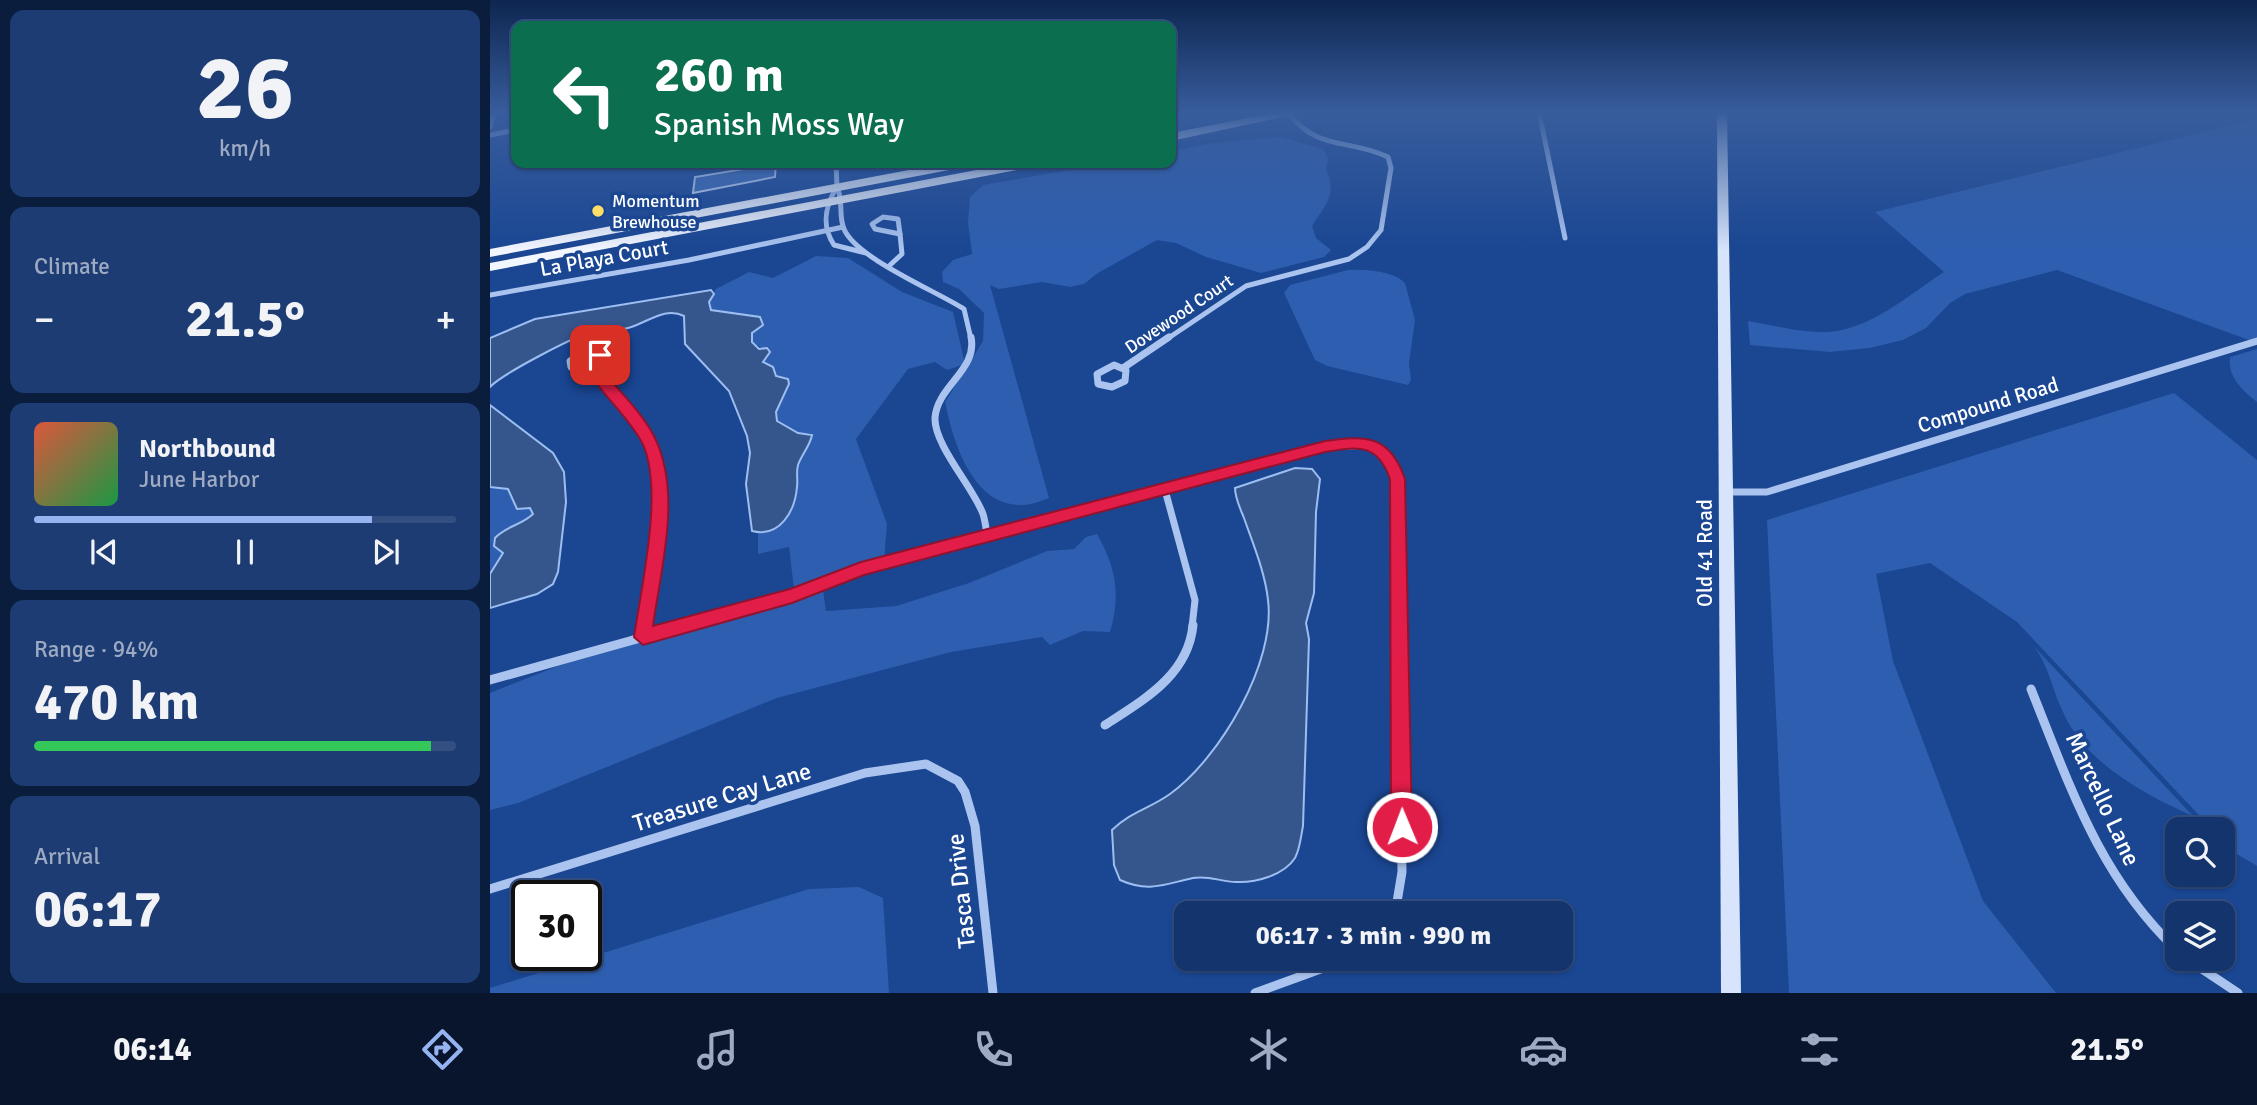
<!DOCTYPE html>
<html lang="en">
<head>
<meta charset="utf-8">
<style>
  :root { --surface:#14346e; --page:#1d3c73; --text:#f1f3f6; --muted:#9daac2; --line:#334f81; --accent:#95b2f1 }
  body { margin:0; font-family:Signika,sans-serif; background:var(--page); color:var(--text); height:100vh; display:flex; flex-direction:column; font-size:26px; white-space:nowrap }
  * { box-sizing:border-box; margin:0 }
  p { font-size:23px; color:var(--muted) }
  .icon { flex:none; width:38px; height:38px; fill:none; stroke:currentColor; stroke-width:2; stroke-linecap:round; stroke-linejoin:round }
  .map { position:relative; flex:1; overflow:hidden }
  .sheet { display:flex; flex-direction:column; gap:10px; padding:10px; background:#0b1d3c; width:490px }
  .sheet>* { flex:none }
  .top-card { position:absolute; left:21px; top:21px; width:665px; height:147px; border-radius:14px; box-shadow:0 2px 5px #0004,0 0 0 2px var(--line); background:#0b6e4f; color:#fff; overflow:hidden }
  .controls { position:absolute; left:1675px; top:817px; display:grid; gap:14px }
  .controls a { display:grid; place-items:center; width:70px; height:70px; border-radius:14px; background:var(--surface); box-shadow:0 2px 5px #0004,0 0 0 2px var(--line); font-size:35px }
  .speed { position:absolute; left:21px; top:880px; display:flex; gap:14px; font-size:35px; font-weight:700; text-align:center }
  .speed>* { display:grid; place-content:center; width:91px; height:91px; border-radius:50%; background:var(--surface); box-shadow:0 2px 5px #0004,0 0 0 2px var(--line); line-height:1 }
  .speed .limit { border:4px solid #111; border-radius:10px; background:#fff; color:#111 }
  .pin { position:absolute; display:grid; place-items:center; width:60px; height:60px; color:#fff; margin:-30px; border-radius:14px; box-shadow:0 4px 10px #0006 }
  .me { position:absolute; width:77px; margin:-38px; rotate:359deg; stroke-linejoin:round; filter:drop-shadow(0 0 5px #0008) }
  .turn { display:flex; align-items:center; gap:24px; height:147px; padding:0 28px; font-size:32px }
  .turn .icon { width:91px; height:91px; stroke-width:2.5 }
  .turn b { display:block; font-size:49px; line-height:60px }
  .big { font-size:52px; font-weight:800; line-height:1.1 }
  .sheet .widget { flex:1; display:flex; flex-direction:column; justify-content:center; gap:10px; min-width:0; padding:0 24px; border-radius:14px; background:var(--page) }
  .sheet .dial { align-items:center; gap:0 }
  .dial b { font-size:91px; line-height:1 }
  .song { display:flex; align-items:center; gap:21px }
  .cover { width:84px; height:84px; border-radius:10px; background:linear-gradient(135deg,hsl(10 70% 55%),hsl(140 70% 35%)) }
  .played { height:7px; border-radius:4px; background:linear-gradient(90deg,var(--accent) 80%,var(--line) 80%) }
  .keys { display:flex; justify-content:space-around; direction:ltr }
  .heat { display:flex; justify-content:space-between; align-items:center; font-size:38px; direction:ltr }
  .charge { height:10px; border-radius:5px; background:linear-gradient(90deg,#34c759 94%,var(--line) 0) }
  .trip { position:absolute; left:684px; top:901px; width:399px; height:70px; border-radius:14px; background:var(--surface); box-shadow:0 2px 5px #0004,0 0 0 2px var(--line); font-weight:800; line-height:70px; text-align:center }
  .dock { display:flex; height:112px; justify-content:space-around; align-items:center; background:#08152c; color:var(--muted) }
  .dock .icon { width:49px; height:49px }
  .dock .active { color:var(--accent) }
  .dock b { font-size:32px; color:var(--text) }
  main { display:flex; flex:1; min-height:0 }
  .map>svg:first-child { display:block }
</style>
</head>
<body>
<main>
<section class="sheet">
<div class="widget dial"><b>26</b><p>km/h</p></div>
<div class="widget"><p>Climate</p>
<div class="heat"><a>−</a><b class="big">21.5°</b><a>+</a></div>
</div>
<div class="widget">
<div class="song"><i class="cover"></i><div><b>Northbound</b><p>June Harbor</p></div></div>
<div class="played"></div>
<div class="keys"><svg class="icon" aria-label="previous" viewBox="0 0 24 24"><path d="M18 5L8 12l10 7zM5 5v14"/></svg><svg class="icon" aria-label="pause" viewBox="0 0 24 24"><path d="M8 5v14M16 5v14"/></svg><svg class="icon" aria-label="next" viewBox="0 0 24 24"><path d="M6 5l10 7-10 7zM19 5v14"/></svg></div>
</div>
<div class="widget"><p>Range · 94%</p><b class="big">470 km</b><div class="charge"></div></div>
<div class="widget"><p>Arrival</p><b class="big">06:17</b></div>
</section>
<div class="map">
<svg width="1767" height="993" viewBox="0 0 1767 993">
  <rect width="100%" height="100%" fill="#1a4692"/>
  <g fill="#2d5eb0">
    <path d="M 1767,119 L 1767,343 L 1567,270 L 1475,294 L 1460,303 L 1436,328 L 1413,340 L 1380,348 L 1340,352 L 1260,345 L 1258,321 C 1281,325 1305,331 1328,332 C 1375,335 1418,295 1454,272 L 1385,212 Z"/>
    <path d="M 790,137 L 833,149 L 838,158 L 836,168 C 847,196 837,202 822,226 L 826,238 L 841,250 L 834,257 L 771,273 L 716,257 L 686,243 L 667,240 L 608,273 L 594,284 L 580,287 L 552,282 L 509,289 L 500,285 L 559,498 C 551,501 541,505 533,505 C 482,507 463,441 455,402 L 493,341 L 494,313 L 469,289 L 453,282 L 452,272 L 463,260 L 482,254 L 478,223 L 480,197 L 493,185 L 620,163 L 681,163 L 681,151 L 723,143 Z"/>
    <path d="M 326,256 L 358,258 L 412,292 L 463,312 L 475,364 L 457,370 L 445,362 L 418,369 L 366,439 L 397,524 L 394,562 L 332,583 L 336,611 L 406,606 L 479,583 L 557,551 L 584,549 L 596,537 L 607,534 C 626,567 631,595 620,632 L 593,631 L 560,645 L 552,637 L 461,652 L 287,698 L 28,803 L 0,810 L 0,693 L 68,666 L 305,598 L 299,547 L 268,554 L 268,533 C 308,523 302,502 307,469 C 309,456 321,447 321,433 L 308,433 L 287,422 L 286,412 L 299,384 L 293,377 L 286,376 L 273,362 L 279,352 L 262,342 L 262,333 L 273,325 L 271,317 L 221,310 L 219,302 L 226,289 L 259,272 L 283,278 Z"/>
    <path d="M 858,270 C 874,269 904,271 915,283 L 925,320 L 919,363 L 921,380 L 918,385 L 837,366 L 825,360 L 794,293 L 800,285 Z"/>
    <path d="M 1767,349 L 1767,402 C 1753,391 1737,377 1740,357 Z"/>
    <polygon points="1684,393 1767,460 1767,866 1742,851 1733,841 1732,830 1722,829 1527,622 1440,563 1386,574 1403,661 1493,901 1566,993 1299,993 1277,520"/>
    <polygon points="0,487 18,489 27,508 41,508 43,514 36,520 11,532 12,558 0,574"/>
    <path d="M 1540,642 L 1703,816 C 1653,794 1594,762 1572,710 C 1561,686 1558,662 1540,642 Z"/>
    <polygon points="369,887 393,898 399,993 0,993 0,988 319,889"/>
  </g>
  <g fill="#35558d" stroke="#9dbef1" stroke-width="2">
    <path d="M 221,290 L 224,294 L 219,302 L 221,310 L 270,317 L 273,325 L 262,333 L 262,342 L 269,349 L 277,348 L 280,352 L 273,362 L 283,367 L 286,376 L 298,379 L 299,384 L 286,412 L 287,421 L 308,433 L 322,435 C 320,446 312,454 308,465 C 306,472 308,480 307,487 C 305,511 290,538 262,531 L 256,484 L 260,453 L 257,436 L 239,391 L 195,344 L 194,316 C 175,306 157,323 138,328 C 127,331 116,329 105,331 C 88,334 12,374 0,387 L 0,338 L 45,319 Z"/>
    <path d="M 0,405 L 63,453 L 74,472 L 76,502 L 68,572 L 63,584 L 47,594 L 0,608 L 0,574 L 13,553 L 4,546 L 5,538 C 16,526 32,525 43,514 L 40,508 L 27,509 L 18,489 L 0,487 Z"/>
    <path d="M 805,468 L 822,469 L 830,479 L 826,512 L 824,593 L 816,623 L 819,639 L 813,826 C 811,836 810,849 805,858 C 794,875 766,883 746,882 C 731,882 719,875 703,878 C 675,884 659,893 630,880 L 624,865 L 622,830 C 642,811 659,809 680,794 C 730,758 786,662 778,600 C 775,572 763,544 754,518 C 750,508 745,498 745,488 Z"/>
  </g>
  <polygon fill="#3e6cb8" stroke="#d0e0fb" stroke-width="2" points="260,163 286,163 285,177 203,193 205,177 260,168"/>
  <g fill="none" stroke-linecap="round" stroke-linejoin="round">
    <g stroke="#aac4ef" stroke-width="5">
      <polyline points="1049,112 1075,238"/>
      <polyline points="681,120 683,124"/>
      <polyline points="0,127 5,112"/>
      <polyline points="0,135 26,130"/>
      <polyline points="346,163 347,187"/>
      <polygon points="393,217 408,219 410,234 385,229 382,224"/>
      <path d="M 376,253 L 344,245 C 331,225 335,206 347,187 C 354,201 348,215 354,229 C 366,258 446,291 474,309 L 481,339"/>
      <polyline points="399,266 412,254 410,234"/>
      <polyline points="0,295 199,260 353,227"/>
      <path d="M 677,339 L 756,286 L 859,259 L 877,247 L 891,230 L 901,168 L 898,157 C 859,138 827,152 798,112"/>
    </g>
    <g stroke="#aac4ef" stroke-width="7">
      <path d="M 481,337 C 488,370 447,386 445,418 C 444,445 483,487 493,514 C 495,520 496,528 497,535"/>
      <polygon points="95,350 109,352 104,370 81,367 80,361"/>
      <polygon points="624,365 636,370 635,381 622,387 608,384 607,374"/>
      <polyline points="633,368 679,337"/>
      <path d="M 104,370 C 122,391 144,412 157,437 C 184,488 163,572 155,627"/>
      <polyline points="675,490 705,600 702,627"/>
      <polyline points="1237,492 1277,492 1767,341"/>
      <polyline points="191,627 302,596 371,569 835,447 880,445 895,456 902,466 907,479 909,627"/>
    </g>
    <g stroke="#aac4ef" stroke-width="9">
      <polyline points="153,637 155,625"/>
      <polyline points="0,680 197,625"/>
      <path d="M 1541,689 C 1580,786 1609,876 1687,950"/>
      <path d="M 615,725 C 653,700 698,676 703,625"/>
      <polyline points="0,889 375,773 436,764 468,781 475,792 485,826 503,993"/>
      <polyline points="905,914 912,872 909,625"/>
      <polyline points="1697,959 1748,993"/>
      <polyline points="765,993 858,959"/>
    </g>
    <polygon fill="#d7e4fb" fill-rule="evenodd" points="1227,112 1237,112 1251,993 1231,993"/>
    <g fill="#f2f6ff" fill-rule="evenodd">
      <polygon points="790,112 816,112 681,141 681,133"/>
      <polygon points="456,163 481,163 475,167 0,257 0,249"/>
      <polygon points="523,163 548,163 542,167 0,271 0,263"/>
    </g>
  </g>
  <linearGradient id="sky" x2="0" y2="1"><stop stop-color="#0e2650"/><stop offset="0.45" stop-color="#385d9d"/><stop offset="1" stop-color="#385d9d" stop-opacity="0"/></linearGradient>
  <rect width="1767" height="251" fill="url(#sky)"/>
  <path fill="#e11d48" stroke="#92132f" stroke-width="2" d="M 110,350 L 117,355 L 111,369 C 128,390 153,413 165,438 C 192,494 171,568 163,626 L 300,589 L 371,562 L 835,441 C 876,435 900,435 915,479 L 922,827 L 919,834 L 912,837 L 904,834 L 901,827 L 900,479 C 887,442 867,447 835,452 L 374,575 L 302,603 L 153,645 L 144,637 C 151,588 176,482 150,439 C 135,414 112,394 97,370 L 105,351 Z"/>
  <circle fill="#ffde68" stroke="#1a4692" stroke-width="2.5" cx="108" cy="211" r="7"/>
  <g text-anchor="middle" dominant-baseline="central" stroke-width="7" stroke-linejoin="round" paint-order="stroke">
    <g font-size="18" fill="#fff" stroke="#1a4692" text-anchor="start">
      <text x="122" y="201">Momentum<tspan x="122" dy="21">Brewhouse</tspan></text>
    </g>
    <g font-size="18" fill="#fff" stroke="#1a4692">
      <text transform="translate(689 314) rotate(-34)">Dovewood Court</text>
    </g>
    <g font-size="21" fill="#fff" stroke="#1a4692">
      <text transform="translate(114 258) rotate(-10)">La Playa Court</text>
      <text transform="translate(1498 405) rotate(-17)">Compound Road</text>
      <text transform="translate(1215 553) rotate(-90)">Old 41 Road</text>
    </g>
    <g font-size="24" fill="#fff" stroke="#1a4692">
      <text transform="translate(232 797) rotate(-17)">Treasure Cay Lane</text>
      <text transform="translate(1613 799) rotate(65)">Marcello Lane</text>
      <text transform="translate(471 891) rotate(-96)">Tasca Drive</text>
    </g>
  </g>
</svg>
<div class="controls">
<a><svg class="icon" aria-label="search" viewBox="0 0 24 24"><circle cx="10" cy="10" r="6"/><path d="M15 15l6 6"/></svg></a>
<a><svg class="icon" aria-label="layers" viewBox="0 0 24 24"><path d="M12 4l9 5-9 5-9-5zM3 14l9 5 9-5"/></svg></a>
</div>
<div class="speed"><div class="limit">30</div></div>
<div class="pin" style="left:110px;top:355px;background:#d93025"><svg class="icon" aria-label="arrive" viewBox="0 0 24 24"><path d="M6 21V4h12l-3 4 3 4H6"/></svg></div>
<svg class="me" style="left:912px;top:827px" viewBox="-20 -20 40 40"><circle r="17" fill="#e11d48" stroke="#fff" stroke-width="3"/><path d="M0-11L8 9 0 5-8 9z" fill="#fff"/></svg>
<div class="trip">06:17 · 3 min · 990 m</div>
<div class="top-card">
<div class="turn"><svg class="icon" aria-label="left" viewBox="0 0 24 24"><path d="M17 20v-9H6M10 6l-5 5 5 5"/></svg><div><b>260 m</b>Spanish Moss Way</div></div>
</div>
</div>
</main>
<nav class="dock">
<b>06:14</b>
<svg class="icon active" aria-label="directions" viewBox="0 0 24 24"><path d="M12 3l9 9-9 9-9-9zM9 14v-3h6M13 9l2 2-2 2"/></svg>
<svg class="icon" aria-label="music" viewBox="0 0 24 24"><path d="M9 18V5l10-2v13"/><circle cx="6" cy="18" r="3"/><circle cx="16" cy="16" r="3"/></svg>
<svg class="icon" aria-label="phone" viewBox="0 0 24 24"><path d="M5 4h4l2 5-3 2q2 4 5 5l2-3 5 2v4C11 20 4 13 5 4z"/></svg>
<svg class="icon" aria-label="climate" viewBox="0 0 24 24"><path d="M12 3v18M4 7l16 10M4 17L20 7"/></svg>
<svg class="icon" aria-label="car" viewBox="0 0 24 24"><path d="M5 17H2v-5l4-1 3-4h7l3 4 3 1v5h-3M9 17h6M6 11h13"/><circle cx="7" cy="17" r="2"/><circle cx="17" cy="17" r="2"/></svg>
<svg class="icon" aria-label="filters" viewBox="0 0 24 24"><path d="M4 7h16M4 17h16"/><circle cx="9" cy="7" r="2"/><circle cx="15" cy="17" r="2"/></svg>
<b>21.5°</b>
</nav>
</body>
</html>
